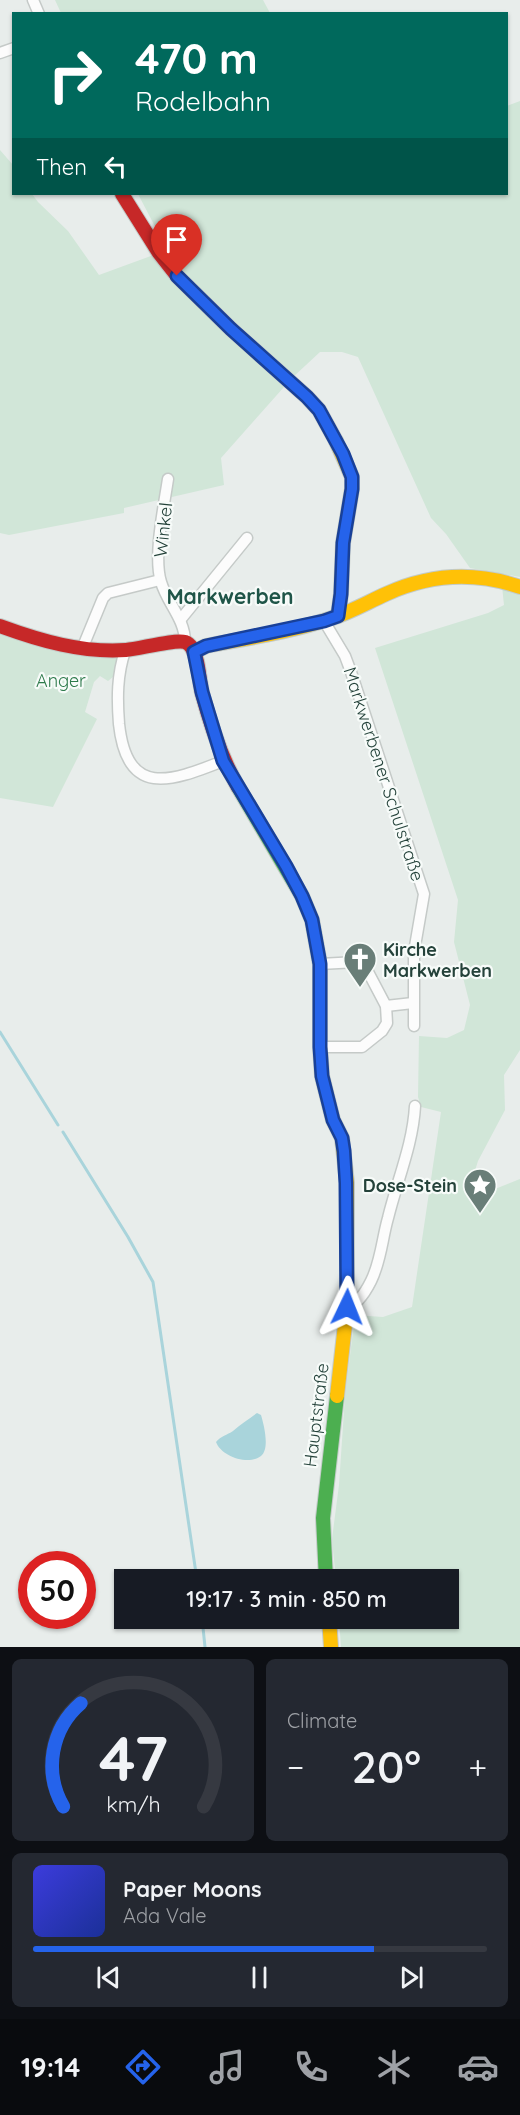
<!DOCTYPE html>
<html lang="en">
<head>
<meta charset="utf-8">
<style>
  :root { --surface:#171b24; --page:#242831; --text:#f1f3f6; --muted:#9ea1a6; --line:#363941; --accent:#2563eb }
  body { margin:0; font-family:Quicksand,sans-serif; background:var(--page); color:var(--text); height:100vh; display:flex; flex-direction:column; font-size:22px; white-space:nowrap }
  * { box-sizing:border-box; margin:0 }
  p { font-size:20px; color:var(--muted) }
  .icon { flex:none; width:33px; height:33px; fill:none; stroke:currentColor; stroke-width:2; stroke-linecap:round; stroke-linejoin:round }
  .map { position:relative; height:1647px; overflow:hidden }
  .panel { display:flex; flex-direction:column; gap:12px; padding:12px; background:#0d0f14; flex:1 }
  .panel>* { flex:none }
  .banner { position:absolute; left:12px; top:12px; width:496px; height:183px; border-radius:0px; box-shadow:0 2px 4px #0004; background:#00695c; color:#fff; overflow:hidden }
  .speed { position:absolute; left:18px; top:1551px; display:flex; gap:12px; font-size:30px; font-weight:700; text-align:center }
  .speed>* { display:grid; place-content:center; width:78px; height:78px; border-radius:50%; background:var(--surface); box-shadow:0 2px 4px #0004; line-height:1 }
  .speed .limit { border:9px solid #d22; background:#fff; color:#111 }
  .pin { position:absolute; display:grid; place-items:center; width:51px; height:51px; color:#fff; margin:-62px -26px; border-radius:50% 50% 50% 0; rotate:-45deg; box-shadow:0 0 6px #0007 }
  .pin .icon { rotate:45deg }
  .me { position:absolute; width:66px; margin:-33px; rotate:2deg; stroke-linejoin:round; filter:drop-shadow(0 0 4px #0008) }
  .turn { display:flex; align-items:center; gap:21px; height:126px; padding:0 24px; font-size:27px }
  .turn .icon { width:78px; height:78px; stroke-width:2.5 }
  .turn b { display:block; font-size:42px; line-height:51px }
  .then { display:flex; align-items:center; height:57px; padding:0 24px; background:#0003; gap:12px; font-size:22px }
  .big { font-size:45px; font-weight:600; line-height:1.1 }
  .panel .card { flex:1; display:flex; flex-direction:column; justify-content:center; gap:9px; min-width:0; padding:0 21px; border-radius:9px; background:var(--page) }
  .panel .dial { align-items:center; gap:0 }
  .dial svg { height:156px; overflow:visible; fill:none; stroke:var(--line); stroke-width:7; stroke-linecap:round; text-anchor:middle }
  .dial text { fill:var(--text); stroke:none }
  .song { display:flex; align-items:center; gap:18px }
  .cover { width:72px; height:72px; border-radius:9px; background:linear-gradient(135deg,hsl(240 70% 55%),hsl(230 70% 35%)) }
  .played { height:6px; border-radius:3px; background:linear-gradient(90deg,var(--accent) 75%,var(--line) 75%) }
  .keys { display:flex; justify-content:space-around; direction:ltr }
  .heat { display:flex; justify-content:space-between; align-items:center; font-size:33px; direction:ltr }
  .panel .tiles { flex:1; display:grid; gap:12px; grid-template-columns:1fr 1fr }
  .card:last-child { grid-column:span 2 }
  .trip { position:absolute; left:114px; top:1569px; width:345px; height:60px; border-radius:0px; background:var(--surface); box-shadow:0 2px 4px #0004; font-weight:600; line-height:60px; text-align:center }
  .dock { display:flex; height:96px; justify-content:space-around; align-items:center; background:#090b0e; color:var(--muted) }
  .dock .icon { width:42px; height:42px }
  .dock .active { color:var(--accent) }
  .dock b { font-size:27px; color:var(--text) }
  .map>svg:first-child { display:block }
</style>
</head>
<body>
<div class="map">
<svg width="520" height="1647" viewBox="0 0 520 1647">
  <rect width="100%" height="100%" fill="#e8edeb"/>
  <g fill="#d1e6d8">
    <polygon points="55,0 263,0 270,13 61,13"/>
    <polygon points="520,101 520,577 470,568 446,534 431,518 358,357 342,352 320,352 292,378 221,458 224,485 124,508 124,513 9,535 0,533 0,150 13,165 14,194 32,194 38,202 68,231 99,275 159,253 161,238 138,194 507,194 507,106"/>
    <polygon points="502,586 520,593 520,1050 504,1075 505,1110 478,1161 469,1190 495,1189 520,1179 520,1647 341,1647 339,1619 448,1618 448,1580 336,1580 332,1539 339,1485 345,1396 355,1315 383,1317 412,1307 441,1112 421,1107 418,1097 419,1036 447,1038 464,1030 470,1005 454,942 458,900 375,648 488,613 504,605"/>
    <polygon points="0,633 82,655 117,657 114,676 108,681 100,676 94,682 85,712 97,719 53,807 0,798"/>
  </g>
  <path fill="#a9d4db" d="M 257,1413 L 261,1415 C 264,1425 270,1449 261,1456 C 248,1466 221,1456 216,1442 C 221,1436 227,1435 233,1431 C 241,1424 249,1419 257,1413 Z"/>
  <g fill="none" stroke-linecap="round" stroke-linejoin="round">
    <g stroke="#a9d4db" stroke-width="3">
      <polyline points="0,1032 58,1125"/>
      <polyline points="63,1132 128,1237 153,1282 197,1580"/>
      <polyline points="202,1618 205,1647"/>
    </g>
    <defs>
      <g id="street">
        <polyline points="33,0 39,14"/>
        <polyline points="0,53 14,48"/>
        <path d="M 168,479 C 164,506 153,556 161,582 C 167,603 185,619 185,642"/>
        <polyline points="181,619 247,538"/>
        <polyline points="324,621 345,656 351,672 424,894 414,952 414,1026"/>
        <polyline points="82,649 103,598 108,593 160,580"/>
        <path d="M 125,651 C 117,675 117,698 119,724 C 127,798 170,782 223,761"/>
        <polyline points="320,964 357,962 366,968 386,1006 387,1023 382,1031 362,1047 320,1047"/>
        <polyline points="386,1006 413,1003"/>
        <path d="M 347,1307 C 358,1305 366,1291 371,1281 C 381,1261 382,1239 388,1218 C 397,1181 413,1144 415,1106"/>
      </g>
      <g id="fast">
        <polyline points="238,787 302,896 312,920 320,964 320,1046"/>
        <polyline points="326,1580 323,1518 337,1396"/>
      </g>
      <g id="slow">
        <polyline points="336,441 352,477 352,489 343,543 341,594 338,616"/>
        <path d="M 194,652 L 206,646 C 248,638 291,632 332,618 C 351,612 368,602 386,594 C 430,574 474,571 520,587"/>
        <polyline points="320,1046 322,1076 333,1120 342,1138 347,1183 347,1307 337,1396"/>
        <polyline points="329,1618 331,1647"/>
      </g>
      <g id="jam">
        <polyline points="122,194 159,253 177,276 231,329 307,397 319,410 336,441"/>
        <path d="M 0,626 C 41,641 82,653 126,650 C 139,649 175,639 185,642 C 188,643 190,645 192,648 C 199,660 199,679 202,693 C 211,727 221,757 238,787"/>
      </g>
    </defs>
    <use href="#street" stroke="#c5cac8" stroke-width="13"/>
    <use href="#fast" stroke="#c3cbc8" stroke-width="16"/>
    <use href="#slow" stroke="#c3cbc8" stroke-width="16"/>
    <use href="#jam" stroke="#c3cbc8" stroke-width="16"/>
    <use href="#street" stroke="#fcfcfc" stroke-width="10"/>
    <use href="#fast" stroke="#4caf50" stroke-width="14"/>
    <use href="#slow" stroke="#ffc107" stroke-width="14"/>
    <use href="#jam" stroke="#c62828" stroke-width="14"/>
  </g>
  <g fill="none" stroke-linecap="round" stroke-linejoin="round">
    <defs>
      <polyline id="route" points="177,276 231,329 307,397 319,410 343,454 352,477 352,489 343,543 341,594 338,616 324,621 206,646 194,652 202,692 223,761 286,866 302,896 312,920 320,964 320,1047 322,1076 333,1120 342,1138 344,1151 346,1183 347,1307"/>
    </defs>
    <use href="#route" stroke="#184099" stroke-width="15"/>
    <use href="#route" stroke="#2563eb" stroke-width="10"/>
  </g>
  <defs>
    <symbol id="church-pin" viewBox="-11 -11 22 30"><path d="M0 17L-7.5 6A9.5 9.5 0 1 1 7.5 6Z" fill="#697e78" stroke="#f7fbf9"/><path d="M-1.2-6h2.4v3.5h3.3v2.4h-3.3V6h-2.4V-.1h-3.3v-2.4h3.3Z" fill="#fff"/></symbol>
    <symbol id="sight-pin" viewBox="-11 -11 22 30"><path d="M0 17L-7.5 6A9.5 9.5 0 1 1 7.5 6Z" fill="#697e78" stroke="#f7fbf9"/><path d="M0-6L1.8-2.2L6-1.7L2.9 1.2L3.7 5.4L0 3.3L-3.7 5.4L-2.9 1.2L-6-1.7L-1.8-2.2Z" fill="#fff"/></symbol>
  </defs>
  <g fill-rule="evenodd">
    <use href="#church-pin" x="341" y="940" width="38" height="52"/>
    <use href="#sight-pin" x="461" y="1166" width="38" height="52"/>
  </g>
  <g text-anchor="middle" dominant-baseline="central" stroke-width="4.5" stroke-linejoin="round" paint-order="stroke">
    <g font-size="18" fill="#24423a" stroke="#f7fbf9">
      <text transform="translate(163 530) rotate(-84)">Winkel</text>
      <text transform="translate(384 774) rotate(72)">Markwerbener Schulstraße</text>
      <text transform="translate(316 1415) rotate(-83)">Hauptstraße</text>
    </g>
    <g font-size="18" fill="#2d7a4b" stroke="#f7fbf9">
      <text x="61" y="680">Anger</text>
    </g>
    <g font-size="18" font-weight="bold" fill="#24423a" stroke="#f7fbf9" text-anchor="start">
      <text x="383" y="949">Kirche<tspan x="383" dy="21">Markwerben</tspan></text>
      <text x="457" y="1185" text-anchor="end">Dose-Stein</text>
    </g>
    <g font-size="21" font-weight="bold" fill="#1f5548" stroke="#f7fbf9">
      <text x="230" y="596">Markwerben</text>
    </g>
  </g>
</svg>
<div class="speed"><div class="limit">50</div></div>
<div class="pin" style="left:177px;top:276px;background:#d93025"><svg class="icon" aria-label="arrive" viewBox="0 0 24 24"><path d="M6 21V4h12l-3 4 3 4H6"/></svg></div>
<svg class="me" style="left:347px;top:1307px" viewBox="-20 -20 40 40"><path d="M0-17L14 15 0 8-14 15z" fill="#2563eb" stroke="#fff" stroke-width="4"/></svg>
<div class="trip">19:17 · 3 min · 850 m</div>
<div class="banner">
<div class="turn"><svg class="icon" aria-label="right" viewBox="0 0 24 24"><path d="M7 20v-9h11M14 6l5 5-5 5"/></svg><div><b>470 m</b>Rodelbahn</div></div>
<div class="then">Then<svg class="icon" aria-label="left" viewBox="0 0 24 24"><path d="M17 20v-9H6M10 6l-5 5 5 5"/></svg></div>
</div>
</div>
<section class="panel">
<div class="tiles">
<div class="card dial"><svg viewBox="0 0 100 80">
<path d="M14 69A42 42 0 1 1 86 69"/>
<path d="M14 69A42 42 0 0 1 23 16" stroke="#2563eb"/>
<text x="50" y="56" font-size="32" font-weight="700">47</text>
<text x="50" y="72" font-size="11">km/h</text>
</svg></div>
<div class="card"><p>Climate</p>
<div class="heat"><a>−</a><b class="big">20°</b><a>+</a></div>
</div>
<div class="card">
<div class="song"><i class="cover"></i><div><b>Paper Moons</b><p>Ada Vale</p></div></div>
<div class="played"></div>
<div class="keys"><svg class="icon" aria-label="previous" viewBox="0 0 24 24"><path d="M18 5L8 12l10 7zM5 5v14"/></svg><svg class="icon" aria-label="pause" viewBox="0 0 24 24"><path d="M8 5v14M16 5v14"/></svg><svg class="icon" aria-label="next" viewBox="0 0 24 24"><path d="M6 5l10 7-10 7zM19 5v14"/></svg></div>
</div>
</div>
</section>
<nav class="dock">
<b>19:14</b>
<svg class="icon active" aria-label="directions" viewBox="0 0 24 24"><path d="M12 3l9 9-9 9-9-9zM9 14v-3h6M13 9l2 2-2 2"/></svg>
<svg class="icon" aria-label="music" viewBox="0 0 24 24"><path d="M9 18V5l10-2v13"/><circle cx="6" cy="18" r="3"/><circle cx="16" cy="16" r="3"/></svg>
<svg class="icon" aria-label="phone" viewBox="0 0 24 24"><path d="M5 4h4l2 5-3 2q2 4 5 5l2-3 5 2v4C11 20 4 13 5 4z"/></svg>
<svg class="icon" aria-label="climate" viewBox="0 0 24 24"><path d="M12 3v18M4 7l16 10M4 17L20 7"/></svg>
<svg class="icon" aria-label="car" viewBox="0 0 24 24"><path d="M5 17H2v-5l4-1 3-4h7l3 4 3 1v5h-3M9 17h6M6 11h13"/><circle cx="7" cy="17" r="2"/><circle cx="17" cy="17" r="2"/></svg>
</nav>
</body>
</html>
